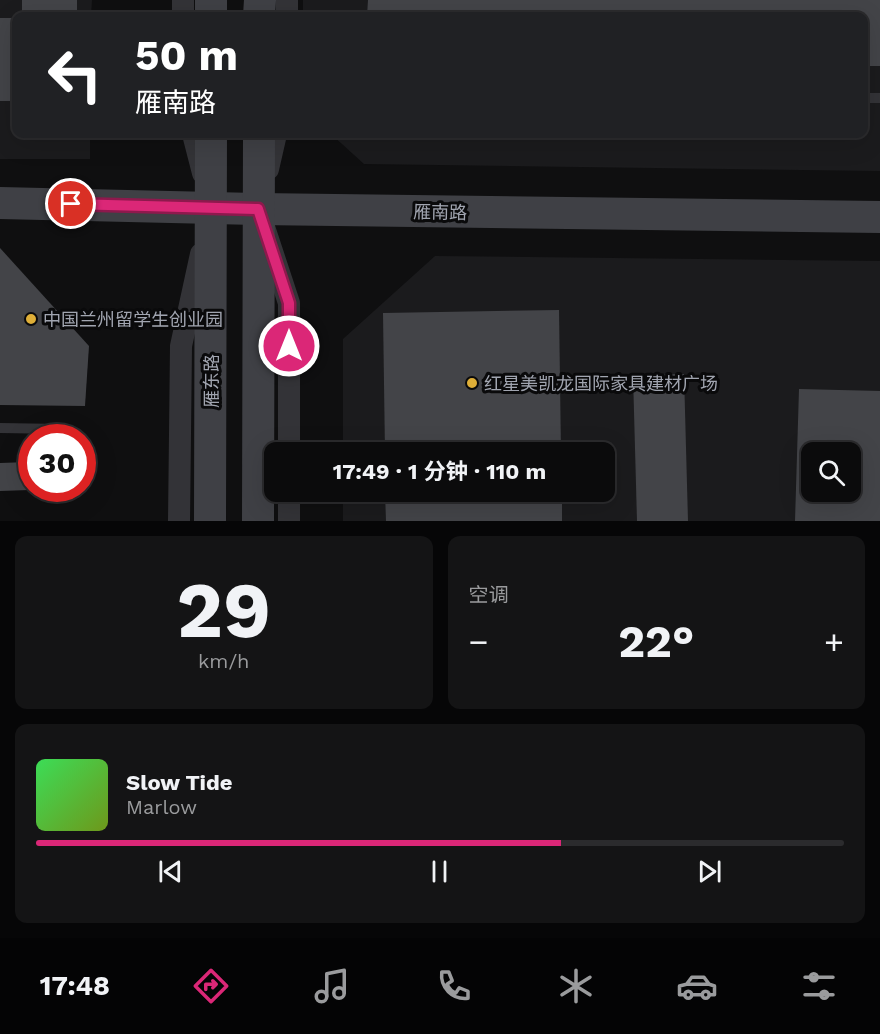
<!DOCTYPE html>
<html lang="zh">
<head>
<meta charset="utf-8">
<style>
  :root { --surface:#0b0b0c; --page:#141415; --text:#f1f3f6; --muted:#9a9b9d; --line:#2b2b2d; --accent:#db2777 }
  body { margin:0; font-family:"Work Sans","Noto Sans SC",sans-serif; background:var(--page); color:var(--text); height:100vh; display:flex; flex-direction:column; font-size:22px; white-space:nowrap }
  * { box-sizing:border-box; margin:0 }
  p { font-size:20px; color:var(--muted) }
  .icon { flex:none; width:33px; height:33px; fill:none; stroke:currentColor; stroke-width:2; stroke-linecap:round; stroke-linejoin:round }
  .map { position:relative; height:521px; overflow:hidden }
  .sheet { display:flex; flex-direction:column; gap:15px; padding:15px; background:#060607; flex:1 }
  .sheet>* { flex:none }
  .banner { position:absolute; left:12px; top:12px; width:856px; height:126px; border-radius:12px; box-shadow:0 6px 24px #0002,0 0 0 2px var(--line); background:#202124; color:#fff; overflow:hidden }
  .tools { position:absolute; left:801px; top:442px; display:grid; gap:12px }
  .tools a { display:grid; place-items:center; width:60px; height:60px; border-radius:12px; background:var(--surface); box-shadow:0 6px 24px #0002,0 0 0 2px var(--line); font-size:30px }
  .speed { position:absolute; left:18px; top:424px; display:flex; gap:12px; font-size:30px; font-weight:700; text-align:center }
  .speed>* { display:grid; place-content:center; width:78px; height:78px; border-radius:50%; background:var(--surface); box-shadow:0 6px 24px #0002,0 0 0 2px var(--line); line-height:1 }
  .speed .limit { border:9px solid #d22; background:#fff; color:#111 }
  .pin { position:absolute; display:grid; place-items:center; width:51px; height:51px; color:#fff; margin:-26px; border:3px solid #fff; border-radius:50%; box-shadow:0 2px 6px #0007 }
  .me { position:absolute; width:66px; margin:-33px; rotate:0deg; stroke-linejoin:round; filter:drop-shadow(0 0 4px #0008) }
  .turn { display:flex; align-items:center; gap:21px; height:126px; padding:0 24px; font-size:27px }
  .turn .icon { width:78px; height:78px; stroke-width:2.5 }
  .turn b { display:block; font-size:42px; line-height:51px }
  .big { font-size:45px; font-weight:700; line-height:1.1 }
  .sheet .widget { flex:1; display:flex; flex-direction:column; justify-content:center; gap:9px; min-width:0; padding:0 21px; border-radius:12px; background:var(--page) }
  .sheet .dial { align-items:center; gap:0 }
  .dial b { font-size:78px; line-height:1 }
  .song { display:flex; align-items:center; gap:18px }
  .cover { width:72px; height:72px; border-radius:9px; background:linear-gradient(135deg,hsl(130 70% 55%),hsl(80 70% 35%)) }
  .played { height:6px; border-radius:3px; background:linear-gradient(90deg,var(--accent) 65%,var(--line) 65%) }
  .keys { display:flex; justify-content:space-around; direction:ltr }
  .heat { display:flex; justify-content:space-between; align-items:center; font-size:33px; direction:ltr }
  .sheet .tiles { flex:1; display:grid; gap:15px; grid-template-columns:1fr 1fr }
  .widget:last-child { grid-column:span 2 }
  .trip { position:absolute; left:264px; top:442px; width:351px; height:60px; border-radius:12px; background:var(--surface); box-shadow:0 6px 24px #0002,0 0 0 2px var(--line); font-weight:700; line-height:60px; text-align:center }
  .tabs { display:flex; height:96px; justify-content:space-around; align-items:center; background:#040405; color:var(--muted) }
  .tabs .icon { width:42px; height:42px }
  .tabs .current { color:var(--accent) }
  .tabs b { font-size:27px; color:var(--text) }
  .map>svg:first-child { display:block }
</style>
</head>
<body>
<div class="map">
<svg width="880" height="521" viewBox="0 0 880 521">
  <rect width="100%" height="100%" fill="#0f0f10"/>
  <g fill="#1b1b1d" fill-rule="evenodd">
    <polygon points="0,0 92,0 91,16 16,16 16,134 90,134 90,159 0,159"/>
    <polygon points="303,0 880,0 880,171 364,164 331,134 864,134 864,16 303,16"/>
    <path d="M 435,256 L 880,261 L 880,521 L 343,521 L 343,492 L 604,492 L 604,453 L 343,453 L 343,339 ZM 812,453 L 850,453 L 850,492 L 812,492 Z"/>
  </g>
  <g fill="#434448" fill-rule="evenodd">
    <rect x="22" y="0" width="55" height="16"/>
    <polygon points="368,0 880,0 880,66 864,66 864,16 367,16"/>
    <rect x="0" y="18" width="16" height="83"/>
    <polygon points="0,248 89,346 85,406 0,405"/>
    <polygon points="559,310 561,453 385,453 383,313"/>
    <polygon points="684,374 688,521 637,521 633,375"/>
    <path d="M 799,389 L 880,391 L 880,521 L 795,521 ZM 812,453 L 850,453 L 850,492 L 812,492 Z"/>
    <polygon points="29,462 30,490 0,491 0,463"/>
    <polygon points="385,492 562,492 562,521 386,521"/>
  </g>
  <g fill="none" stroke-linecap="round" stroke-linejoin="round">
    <g stroke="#333337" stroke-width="10">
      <polyline points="864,98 880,98"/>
      <polyline points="0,428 62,429"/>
    </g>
    <g stroke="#333337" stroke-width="22">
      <polyline points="183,0 183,16"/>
      <polyline points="287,16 287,0"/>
      <polyline points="193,134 203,173"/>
      <polyline points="268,169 276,134"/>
      <polyline points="265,230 289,303 289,453"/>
      <polyline points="179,521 181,346 201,254"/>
      <polyline points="289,521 289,492"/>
    </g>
    <g stroke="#3f4045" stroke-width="32">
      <polyline points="211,0 211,16"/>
      <polyline points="259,16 260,0"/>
      <polyline points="0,203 258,209 880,217"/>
      <polyline points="210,521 211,134"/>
      <polyline points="258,521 259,134"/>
    </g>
  </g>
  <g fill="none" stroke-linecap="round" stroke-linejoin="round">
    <defs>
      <polyline id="route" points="71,204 258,209 289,303 289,346"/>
    </defs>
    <use href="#route" stroke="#8e194d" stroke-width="15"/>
    <use href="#route" stroke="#db2777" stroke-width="10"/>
  </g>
  <g fill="#dfaf38" stroke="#0a0a0b" stroke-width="2">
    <circle cx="31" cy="319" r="6"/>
    <circle cx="472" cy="383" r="6"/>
  </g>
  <g text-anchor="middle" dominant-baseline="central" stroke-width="6" stroke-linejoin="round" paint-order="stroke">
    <g font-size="18" fill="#a1a5b0" stroke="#0a0a0b">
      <text transform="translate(440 212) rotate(1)">雁南路</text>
      <text transform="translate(211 381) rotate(-90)">雁东路</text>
    </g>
    <g font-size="18" fill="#a1a5b0" stroke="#0a0a0b" text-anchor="start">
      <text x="43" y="319">中国兰州留学生创业园</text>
      <text x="484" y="383">红星美凯龙国际家具建材广场</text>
    </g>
  </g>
</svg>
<div class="tools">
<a><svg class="icon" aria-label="search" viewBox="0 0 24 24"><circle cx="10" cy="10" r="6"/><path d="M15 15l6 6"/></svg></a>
</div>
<div class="speed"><div class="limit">30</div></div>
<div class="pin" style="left:71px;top:204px;background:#d93025"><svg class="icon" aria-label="arrive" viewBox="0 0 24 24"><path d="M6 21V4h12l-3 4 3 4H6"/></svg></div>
<svg class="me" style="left:289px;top:346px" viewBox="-20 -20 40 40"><circle r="17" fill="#db2777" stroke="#fff" stroke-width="3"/><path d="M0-11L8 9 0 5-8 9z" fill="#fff"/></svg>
<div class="trip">17:49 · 1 分钟 · 110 m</div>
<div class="banner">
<div class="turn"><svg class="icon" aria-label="left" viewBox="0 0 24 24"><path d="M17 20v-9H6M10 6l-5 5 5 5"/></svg><div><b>50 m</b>雁南路</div></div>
</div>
</div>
<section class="sheet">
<div class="tiles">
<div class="widget dial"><b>29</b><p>km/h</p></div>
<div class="widget"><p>空调</p>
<div class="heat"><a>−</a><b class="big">22°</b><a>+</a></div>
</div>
<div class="widget">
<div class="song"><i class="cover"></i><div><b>Slow Tide</b><p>Marlow</p></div></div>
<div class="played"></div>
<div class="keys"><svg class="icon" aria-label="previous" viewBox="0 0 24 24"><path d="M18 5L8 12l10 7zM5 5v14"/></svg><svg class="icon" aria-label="pause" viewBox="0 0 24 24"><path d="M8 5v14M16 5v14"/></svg><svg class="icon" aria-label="next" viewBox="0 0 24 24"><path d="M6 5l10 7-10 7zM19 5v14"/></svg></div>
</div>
</div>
</section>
<nav class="tabs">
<b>17:48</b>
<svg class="icon current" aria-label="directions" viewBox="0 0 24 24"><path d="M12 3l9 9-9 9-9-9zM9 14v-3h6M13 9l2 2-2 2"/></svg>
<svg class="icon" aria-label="music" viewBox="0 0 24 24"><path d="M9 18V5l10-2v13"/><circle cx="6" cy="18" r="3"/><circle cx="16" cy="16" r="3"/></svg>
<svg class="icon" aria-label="phone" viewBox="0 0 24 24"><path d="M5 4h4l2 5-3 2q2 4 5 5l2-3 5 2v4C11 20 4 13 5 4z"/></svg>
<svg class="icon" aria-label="climate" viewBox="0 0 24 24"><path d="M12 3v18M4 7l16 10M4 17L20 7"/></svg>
<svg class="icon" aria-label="car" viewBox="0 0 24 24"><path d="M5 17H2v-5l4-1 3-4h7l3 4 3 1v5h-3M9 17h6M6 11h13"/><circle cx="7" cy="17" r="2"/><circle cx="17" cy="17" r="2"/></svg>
<svg class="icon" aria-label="filters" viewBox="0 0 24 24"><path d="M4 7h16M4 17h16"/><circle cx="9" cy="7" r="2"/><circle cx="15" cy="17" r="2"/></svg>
</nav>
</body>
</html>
